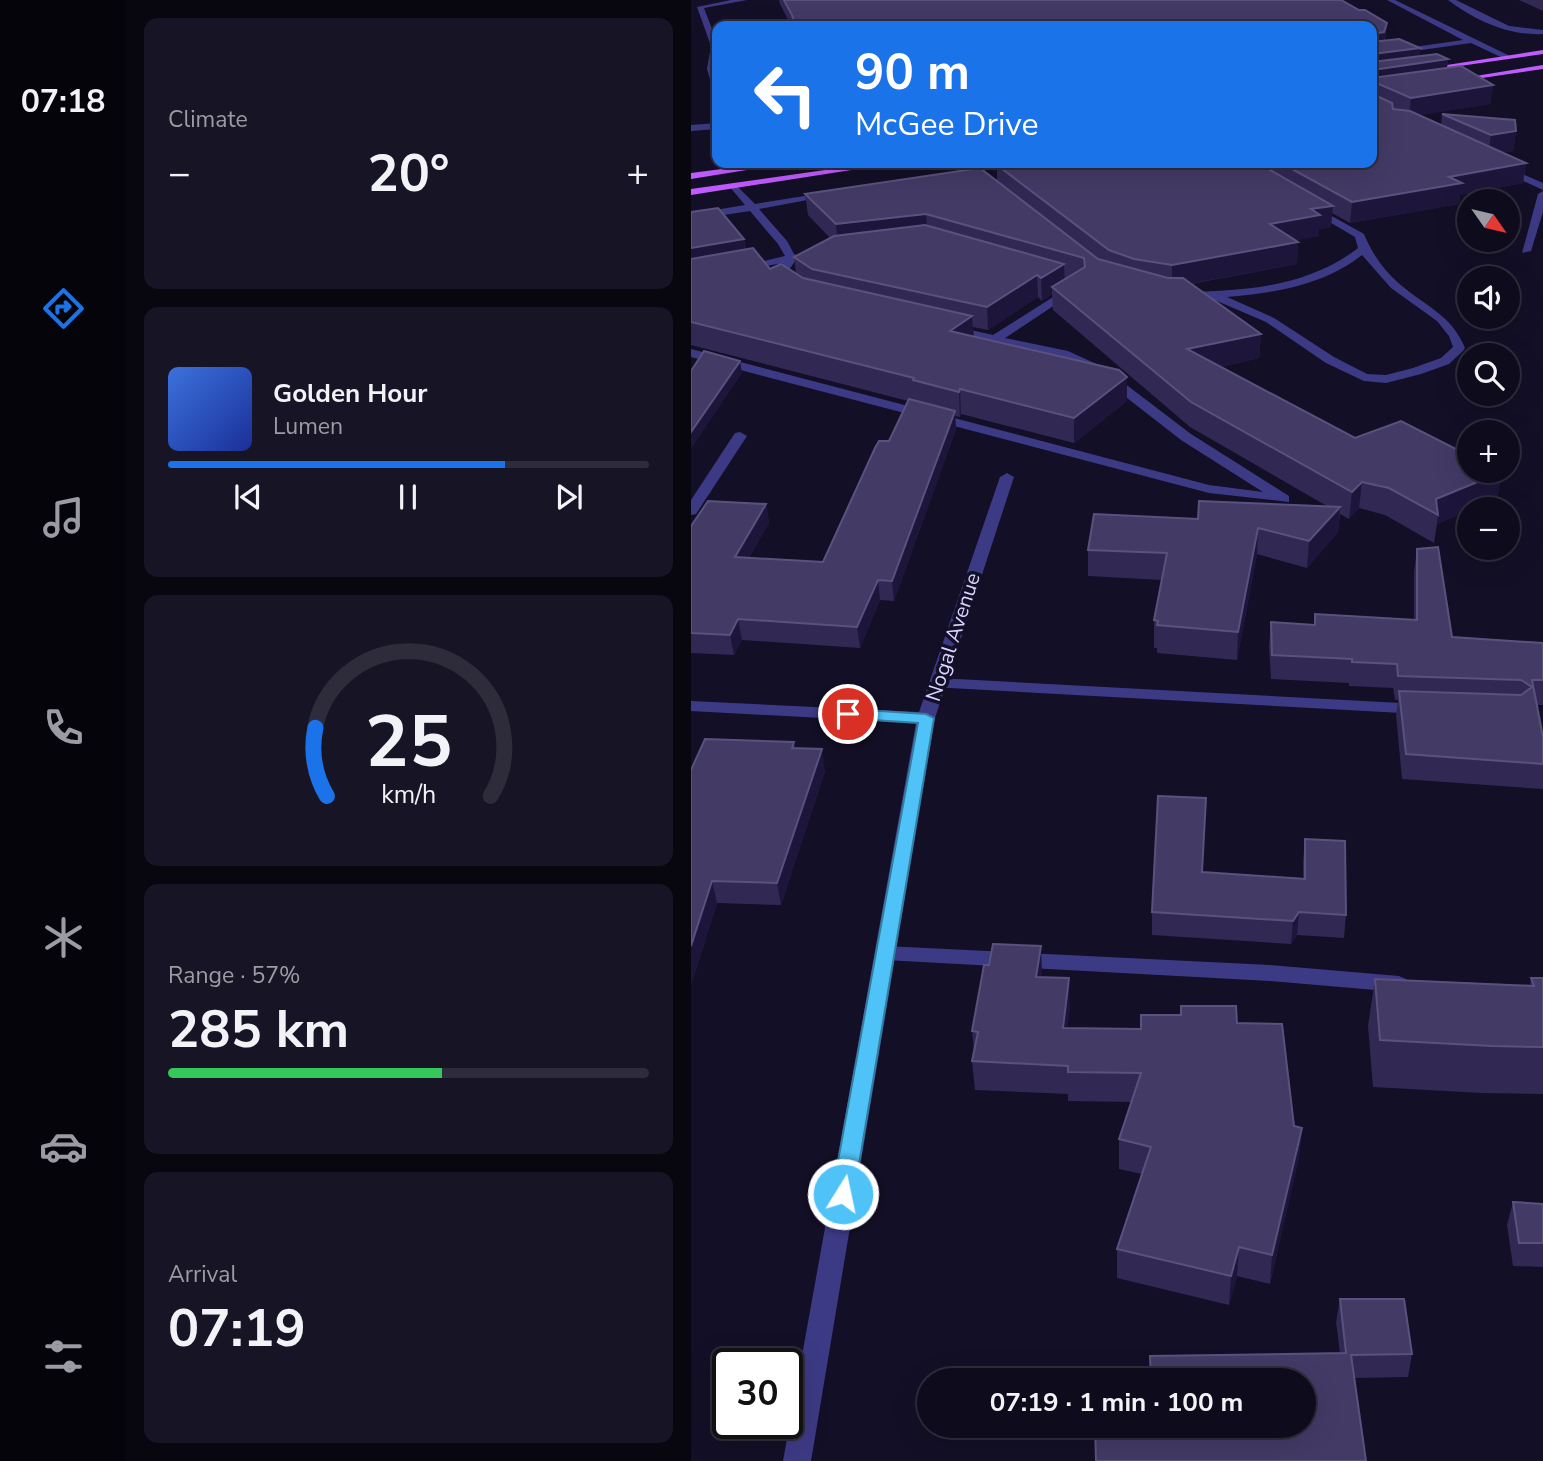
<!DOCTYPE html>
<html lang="en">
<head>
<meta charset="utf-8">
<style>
  :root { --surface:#0e0b1c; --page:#171425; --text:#f1f3f6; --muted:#9b9ba3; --line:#2e2b3b; --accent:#1a73e8 }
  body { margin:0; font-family:"Nunito Sans",sans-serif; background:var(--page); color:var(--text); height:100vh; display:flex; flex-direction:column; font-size:26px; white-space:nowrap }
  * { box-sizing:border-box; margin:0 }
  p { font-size:23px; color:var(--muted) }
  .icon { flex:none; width:38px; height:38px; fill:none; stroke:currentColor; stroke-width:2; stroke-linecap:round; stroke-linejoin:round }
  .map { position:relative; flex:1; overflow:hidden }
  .drawer { display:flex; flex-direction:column; gap:18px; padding:18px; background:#08060f; width:565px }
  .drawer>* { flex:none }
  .banner { position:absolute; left:21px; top:21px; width:665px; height:147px; border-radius:14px; box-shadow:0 7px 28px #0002,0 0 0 2px var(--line); background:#1a73e8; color:#fff; overflow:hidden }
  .needle { width:46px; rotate:124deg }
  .tools { position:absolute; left:766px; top:189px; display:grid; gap:14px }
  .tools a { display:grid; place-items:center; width:63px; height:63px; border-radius:50%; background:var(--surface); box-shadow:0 7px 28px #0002,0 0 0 2px var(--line); font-size:35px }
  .speed { position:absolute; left:21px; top:1348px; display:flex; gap:14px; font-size:35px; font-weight:700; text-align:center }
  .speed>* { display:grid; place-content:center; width:91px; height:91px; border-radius:50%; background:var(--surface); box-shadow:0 7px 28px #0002,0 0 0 2px var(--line); line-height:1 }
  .speed .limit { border:4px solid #111; border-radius:10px; background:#fff; color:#111 }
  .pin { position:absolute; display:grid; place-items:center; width:60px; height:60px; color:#fff; margin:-30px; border:4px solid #fff; border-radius:50%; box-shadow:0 2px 7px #0007 }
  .me { position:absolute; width:77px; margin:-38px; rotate:10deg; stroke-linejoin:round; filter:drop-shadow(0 0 5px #0008) }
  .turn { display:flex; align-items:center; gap:24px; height:147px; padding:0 28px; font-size:32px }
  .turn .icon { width:91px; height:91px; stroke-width:2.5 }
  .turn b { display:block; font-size:49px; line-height:60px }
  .big { font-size:52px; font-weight:700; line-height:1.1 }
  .drawer .tile { flex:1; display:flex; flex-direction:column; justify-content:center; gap:10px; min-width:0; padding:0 24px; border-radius:14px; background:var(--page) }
  .drawer .dial { align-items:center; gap:0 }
  .dial svg { height:182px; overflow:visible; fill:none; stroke:var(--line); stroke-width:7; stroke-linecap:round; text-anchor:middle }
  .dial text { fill:var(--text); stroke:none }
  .song { display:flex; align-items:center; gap:21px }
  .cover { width:84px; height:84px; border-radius:10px; background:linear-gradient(135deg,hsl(220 70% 55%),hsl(230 70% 35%)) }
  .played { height:7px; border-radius:4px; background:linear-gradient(90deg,var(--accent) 70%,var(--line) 70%) }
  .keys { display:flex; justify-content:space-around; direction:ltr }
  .heat { display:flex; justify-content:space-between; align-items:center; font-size:38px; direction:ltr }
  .charge { height:10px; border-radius:5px; background:linear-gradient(90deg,#34c759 57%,var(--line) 0) }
  .trip { position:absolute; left:226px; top:1368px; width:399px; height:70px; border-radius:35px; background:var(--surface); box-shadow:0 7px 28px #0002,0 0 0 2px var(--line); font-weight:700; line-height:70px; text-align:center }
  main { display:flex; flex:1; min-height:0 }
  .tab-bar { display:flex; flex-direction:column; width:126px; justify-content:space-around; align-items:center; background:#06040b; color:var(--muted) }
  .tab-bar .icon { width:49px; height:49px }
  .tab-bar .active { color:var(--accent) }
  .tab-bar b { font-size:32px; color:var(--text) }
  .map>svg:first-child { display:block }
</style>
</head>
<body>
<main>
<nav class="tab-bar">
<b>07:18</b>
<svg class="icon active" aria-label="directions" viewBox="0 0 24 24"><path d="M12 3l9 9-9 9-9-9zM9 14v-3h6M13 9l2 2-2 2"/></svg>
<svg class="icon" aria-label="music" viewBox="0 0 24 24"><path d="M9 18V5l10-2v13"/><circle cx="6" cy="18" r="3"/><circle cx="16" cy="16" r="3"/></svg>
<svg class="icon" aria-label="phone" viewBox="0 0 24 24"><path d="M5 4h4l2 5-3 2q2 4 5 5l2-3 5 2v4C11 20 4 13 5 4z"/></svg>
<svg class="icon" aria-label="climate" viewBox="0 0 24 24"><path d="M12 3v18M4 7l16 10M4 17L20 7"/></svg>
<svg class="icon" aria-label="car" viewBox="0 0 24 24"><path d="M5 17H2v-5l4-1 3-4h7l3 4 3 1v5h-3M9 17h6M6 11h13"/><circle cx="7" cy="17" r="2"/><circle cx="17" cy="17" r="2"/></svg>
<svg class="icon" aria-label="filters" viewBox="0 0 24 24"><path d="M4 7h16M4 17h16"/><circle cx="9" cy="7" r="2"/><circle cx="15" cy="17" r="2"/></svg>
</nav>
<section class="drawer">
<div class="tile"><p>Climate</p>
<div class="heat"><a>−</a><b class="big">20°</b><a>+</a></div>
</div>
<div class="tile">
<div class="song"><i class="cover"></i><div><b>Golden Hour</b><p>Lumen</p></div></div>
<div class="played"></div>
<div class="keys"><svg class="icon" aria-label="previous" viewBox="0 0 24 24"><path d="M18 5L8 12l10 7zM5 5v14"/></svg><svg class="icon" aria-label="pause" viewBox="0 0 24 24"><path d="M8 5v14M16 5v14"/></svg><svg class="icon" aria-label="next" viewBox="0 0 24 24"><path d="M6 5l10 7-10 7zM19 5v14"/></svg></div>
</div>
<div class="tile dial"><svg viewBox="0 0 100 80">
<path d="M14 69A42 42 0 1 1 86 69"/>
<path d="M14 69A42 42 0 0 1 9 39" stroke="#1a73e8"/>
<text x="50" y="56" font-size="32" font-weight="700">25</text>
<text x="50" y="72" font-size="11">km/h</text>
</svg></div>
<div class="tile"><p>Range · 57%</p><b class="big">285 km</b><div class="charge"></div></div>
<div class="tile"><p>Arrival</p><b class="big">07:19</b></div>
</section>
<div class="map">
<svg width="852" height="1461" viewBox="0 0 852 1461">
  <rect width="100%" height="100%" fill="#130f26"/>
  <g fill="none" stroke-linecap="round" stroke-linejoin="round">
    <g fill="#3d3a85" fill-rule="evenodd">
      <polygon points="40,0 56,0 13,8 26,42 24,69 26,91 22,89 16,69 20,46 6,7"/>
      <polygon points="696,0 704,0 821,57 814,59 780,43 681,57 681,53 772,40"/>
      <path d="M 757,0 L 765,0 L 818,26 L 852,30 L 852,34 C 818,36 783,20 757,0 Z"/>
      <polygon points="26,123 26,129 0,131 0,125"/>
      <polygon points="264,163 274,163 301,184 293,186"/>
      <polygon points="811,165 852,183 852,190 808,170 806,168"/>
      <path d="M 43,183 L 64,204 L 138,192 L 143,195 L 68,209 L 96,241 L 103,254 L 112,257 L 104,261 L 98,270 L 110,286 L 108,288 C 95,291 92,280 88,270 L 92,263 L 52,270 L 47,267 L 94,256 L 87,244 L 59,211 L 0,220 L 0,214 L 54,205 L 38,186 Z"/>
      <polygon points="852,191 852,212 840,251 831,253 847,194"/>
      <path d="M 621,205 L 673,234 C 682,256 696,275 716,290 C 740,309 762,318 774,348 L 772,351 L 758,364 L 730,374 L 695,383 L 673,381 L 635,363 L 575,322 L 519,298 L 492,298 L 486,295 L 492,292 C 553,291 617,287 667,248 L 664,237 L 618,210 L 618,206 ZM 671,255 L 700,288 L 746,321 L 758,336 L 762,347 L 750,358 L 722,368 L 695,375 L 676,374 L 643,357 L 583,318 L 536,297 C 584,293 633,285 671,255 Z"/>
      <polygon points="378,287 388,289 314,338 377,351 412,367 500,434 598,496 598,502 518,493 0,357 0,349 518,485 572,492 490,440 404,373 369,357 256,330 262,326 302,335"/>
      <polygon points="49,432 56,436 5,514 0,515 0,500 44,433"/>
      <polygon points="247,678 729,704 738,709 729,714 241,687 239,683 241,679"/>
      <polygon points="194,946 579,965 708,976 715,979 719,984 715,989 708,992 579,981 194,960 187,958 184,953 187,948"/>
    </g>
    <polygon fill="#3d3a85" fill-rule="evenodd" points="316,473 323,477 244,718 120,1461 92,1461 225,723 0,711 0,701 228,712 309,477"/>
    <g fill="#c25bff" fill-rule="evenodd">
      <polygon points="852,50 852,54 734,71 730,69"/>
      <polygon points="852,65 852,69 764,82 760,80"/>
      <polygon points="76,163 99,163 0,179 0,173"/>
      <polygon points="183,163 205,163 0,195 0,189"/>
    </g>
  </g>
  <g fill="#312854">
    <polygon points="88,0 650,0 668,10 674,10 696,23 694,41 708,39 729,48 728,57 746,54 757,59 756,68 770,66 802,85 799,104 728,115 750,125 751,114 824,120 825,131 822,151 811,152 835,163 832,183 769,195 768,204 659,223 641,213 640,227 628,229 628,236 605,240 607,242 606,264 500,284 570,334 568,358 529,367 664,438 710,421 779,456 779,471 807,471 811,472 806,499 782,509 779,509 779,510 746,524 743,543 694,515 668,508 658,519 649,514 647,532 616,568 566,554 546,660 466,653 466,648 463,648 463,620 471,580 397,576 397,550 403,514 507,519 508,501 636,506 499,427 362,310 361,294 351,301 347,297 297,330 282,327 283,336 428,370 436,377 436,401 383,443 270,414 269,417 264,416 265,429 203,601 189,600 169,648 51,640 43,655 0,653 0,526 17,501 75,504 78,523 58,558 132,562 184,448 188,441 198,441 217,401 0,345 0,212 27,208 53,239 55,250 62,248 79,269 90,264 105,274 103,257 139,238 117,215 114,194 289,168 306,181 306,170 296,163 681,163 681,26 100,26 89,4"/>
    <polygon points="828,0 852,0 852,11"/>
    <polygon points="726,549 761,637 852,643 852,705 846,705 852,737 852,789 711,779 705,715 707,700 704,700 702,688 658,686 658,683 580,679 578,646 580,622 624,625 723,619 723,572"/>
    <polygon points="103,742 104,748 134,771 90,905 26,903 0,985 0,770"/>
    <polygon points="614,839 655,915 653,938 606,935 600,944 461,935 461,912 511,872 612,878 612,861"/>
    <polygon points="351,975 351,977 379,1007 376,1028 450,1029 546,1023 603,1126 611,1128 608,1157 579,1284 546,1276 538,1305 426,1278 426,1249 451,1174 428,1169 428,1139 441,1102 377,1101 377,1094 284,1090 281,1061 283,1051 281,1031"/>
    <polygon points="840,978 852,978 852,1094 791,1093 682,1087 677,1026 684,979 839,985"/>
    <polygon points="822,1202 852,1204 852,1267 822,1266 816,1225"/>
    <polygon points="649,1299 721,1354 717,1377 664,1378 612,1381 458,1381 459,1356 649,1353 645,1322"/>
  </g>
  <g fill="#1d163a">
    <polygon points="696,23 692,49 681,51 681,34"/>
    <polygon points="729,48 728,63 757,59 755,77 681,81 681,64 682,54"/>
    <polygon points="802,85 799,104 718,117 720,98"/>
    <polygon points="825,131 822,151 797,155 800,135"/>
    <polygon points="835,163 832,183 769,195 768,204 659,223 661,202 758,177"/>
    <polygon points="642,206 640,227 628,229 628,236 577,246 579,224 620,209"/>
    <polygon points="235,214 237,235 147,246 145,224"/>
    <polygon points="53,239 56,261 0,271 0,248"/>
    <polygon points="607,242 606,264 481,287 481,265"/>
    <polygon points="373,264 374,287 361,287 361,294 351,301 350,278"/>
    <polygon points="346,275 347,297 297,330 296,307"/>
    <polygon points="281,316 283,340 259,331"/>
    <polygon points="570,334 568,358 496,374 496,349"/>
    <polygon points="49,361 51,373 0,449 0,432"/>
    <polygon points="436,377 436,401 383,443 383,418"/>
    <polygon points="269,389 270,414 269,417 268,392"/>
    <polygon points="264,411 265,429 203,601 201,581"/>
    <polygon points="811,472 806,499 782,509 779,509 779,510 746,524 747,515 745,499"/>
    <polygon points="671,482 668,508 658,519 661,492"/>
    <polygon points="75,504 78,523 47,577 44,557"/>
    <polygon points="649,507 647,532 616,568 618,541"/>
    <polygon points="567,528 566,554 546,660 547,632"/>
    <polygon points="187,580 189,600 169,648 166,627"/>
    <polygon points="47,619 51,640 43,655 39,635"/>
    <polygon points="131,749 134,771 90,905 86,883"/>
    <polygon points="21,881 26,903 0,985 0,946"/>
    <polygon points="608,912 606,935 600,944 602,921"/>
    <polygon points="350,946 351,975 346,1006 345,977"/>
    <polygon points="378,978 379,1007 373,1057 372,1028"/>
    <polygon points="611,1128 608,1157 579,1284 581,1255"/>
    <polygon points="548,1247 546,1276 538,1305 540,1276"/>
  </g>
  <g fill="#433a66" stroke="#5a527e" stroke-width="2">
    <polygon points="93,0 650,0 668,10 674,10 696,23 693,32 681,34 681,26 104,26 101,15"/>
    <polygon points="708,39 729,48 682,54 681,62 746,54 757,59 682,70 681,78 770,66 802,85 720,98 681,81 681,40 681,42"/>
    <polygon points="688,97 701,103 702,109 719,111 835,163 758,177 771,183 661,202 590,163 681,163 681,98"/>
    <polygon points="751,114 824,120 825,131 800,135"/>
    <polygon points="321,163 567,163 642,206 620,209 629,215 579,224 607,242 481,265 443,259 418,250 306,165"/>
    <polygon points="289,168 407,259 477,278 492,278 570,334 496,349 664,438 710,421 779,456 779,471 807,471 811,472 745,499 747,515 698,488 671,482 661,492 500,402 361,287 394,267 393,258 235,214 145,224 114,194"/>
    <polygon points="27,208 53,239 0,248 0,212"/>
    <polygon points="234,225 373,264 350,278 346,275 296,307 121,269 103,257 143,236"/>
    <polygon points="62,248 79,269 90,264 112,278 281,316 259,331 428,370 436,377 383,418 269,389 268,392 222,380 223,378 0,322 0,259"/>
    <polygon points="13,351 49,361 0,432 0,371"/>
    <polygon points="218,399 264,411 201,581 187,580 166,627 47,619 39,635 0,633 0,526 17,501 75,504 44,557 132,562 184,448 188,441 198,441"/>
    <polygon points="508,501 649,507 618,541 567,528 547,632 466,625 467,621 463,620 476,553 397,550 403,514 507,519"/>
    <polygon points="747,547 761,637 852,643 852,680 841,680 852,737 852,764 715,754 708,691 830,695 841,687 830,680 707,676 706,664 661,662 661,659 581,655 580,622 624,625 624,614 726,620 726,549"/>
    <polygon points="14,739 103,742 101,748 131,749 86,883 21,881 0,946 0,770"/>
    <polygon points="467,796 515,798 511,872 614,879 614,839 654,841 655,915 608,912 602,921 461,912"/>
    <polygon points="302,944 350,946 345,977 378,978 372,1028 450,1029 450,1015 490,1015 490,1006 545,1006 546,1023 591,1024 603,1126 611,1128 581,1255 548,1247 540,1276 426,1249 460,1147 428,1139 450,1073 377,1072 377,1066 281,1061 287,1032 281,1031 293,965 298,965"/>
    <polygon points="840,978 852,978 852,1047 801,1046 689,1040 684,979 843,986"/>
    <polygon points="822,1202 852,1204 852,1243 828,1243"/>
    <polygon points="649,1299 713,1299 721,1354 660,1355 675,1461 405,1461 404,1426 612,1426 612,1381 460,1381 459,1356 655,1353"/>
  </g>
  <polygon fill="#4fc3f7" stroke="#337fa1" stroke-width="2" points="157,709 235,714 243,718 163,1194 160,1200 152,1203 144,1200 141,1194 227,723 151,718 149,714"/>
  <g text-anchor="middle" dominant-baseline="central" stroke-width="7" stroke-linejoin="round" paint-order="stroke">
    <g font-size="21" fill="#d9d4ff" stroke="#130f26">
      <text transform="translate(262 637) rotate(-72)">Nogal Avenue</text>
    </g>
  </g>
</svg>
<div class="tools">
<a><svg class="needle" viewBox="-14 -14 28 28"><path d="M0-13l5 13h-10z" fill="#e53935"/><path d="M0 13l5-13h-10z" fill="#9b9ba3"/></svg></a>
<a><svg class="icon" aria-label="sound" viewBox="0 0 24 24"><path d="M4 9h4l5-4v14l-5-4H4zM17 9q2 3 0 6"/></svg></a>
<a><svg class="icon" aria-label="search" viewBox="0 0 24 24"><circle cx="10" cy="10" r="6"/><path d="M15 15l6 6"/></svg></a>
<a>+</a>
<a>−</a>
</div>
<div class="speed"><div class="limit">30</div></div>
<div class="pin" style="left:157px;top:714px;background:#d93025"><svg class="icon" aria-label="arrive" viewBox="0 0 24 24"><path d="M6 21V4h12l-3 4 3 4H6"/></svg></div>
<svg class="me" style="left:152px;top:1194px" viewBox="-20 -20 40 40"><circle r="17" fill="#4fc3f7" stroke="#fff" stroke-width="3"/><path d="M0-11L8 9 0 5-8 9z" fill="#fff"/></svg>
<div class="trip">07:19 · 1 min · 100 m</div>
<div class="banner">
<div class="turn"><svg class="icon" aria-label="left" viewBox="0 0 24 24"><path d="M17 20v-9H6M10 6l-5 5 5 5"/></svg><div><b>90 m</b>McGee Drive</div></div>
</div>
</div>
</main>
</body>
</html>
